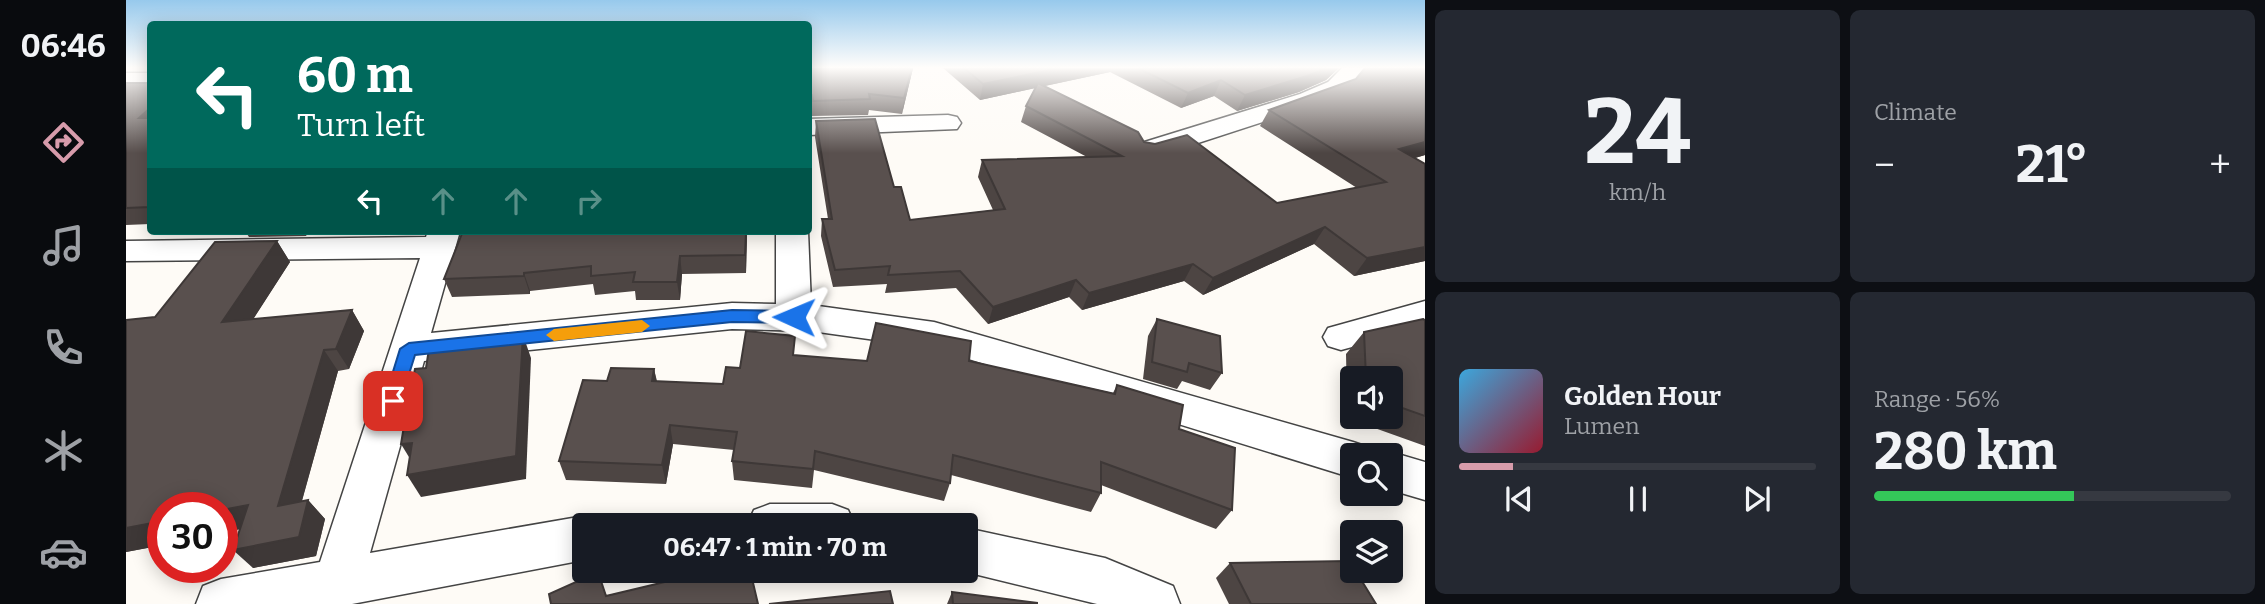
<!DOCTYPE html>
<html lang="en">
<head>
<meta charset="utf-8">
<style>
  :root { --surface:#171b24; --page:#242831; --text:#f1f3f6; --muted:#9ea1a6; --line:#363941; --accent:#d79cab }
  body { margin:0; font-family:Bitter,serif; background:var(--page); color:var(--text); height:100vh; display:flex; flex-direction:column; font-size:26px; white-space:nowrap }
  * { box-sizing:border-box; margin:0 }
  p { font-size:23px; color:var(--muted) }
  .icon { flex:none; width:38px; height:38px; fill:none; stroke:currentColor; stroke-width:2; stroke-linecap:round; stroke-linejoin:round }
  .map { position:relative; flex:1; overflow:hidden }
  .sheet { display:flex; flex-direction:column; gap:10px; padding:10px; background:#0d0f14; width:840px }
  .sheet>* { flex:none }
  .hud { position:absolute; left:21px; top:21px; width:665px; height:214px; border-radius:7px; box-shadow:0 4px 18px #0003; background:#00695c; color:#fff; overflow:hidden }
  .buttons { position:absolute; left:1214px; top:366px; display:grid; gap:14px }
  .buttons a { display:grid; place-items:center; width:63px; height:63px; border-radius:7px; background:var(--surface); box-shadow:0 4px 18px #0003; font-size:35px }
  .speed { position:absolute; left:21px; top:492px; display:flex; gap:14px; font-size:35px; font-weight:700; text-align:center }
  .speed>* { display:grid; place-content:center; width:91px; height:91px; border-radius:50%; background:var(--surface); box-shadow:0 4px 18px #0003; line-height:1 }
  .speed .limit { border:10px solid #d22; background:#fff; color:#111 }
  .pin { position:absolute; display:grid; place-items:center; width:60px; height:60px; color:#fff; margin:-30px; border-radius:14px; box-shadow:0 4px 10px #0006 }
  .me { position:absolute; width:77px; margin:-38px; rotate:271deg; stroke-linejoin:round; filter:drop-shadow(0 0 5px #0008) }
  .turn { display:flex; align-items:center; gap:24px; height:147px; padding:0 35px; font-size:32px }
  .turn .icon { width:91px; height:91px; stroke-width:2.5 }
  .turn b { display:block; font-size:49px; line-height:60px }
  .lanes { display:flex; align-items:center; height:66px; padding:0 35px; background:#0003; justify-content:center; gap:35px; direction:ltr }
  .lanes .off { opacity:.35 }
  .big { font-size:52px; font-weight:700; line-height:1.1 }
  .sheet .tile { flex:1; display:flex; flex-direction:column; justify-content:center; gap:10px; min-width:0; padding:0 24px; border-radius:10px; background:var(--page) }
  .sheet .dial { align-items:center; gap:0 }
  .dial b { font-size:91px; line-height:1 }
  .song { display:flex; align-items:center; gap:21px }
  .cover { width:84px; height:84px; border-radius:10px; background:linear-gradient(135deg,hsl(200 70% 55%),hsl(350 70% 35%)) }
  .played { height:7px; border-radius:4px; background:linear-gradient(90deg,var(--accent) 15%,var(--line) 15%) }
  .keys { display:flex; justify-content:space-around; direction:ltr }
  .heat { display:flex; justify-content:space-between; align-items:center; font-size:38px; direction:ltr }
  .charge { height:10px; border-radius:5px; background:linear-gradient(90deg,#34c759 56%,var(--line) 0) }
  .sheet .tiles { flex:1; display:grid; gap:10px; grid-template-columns:repeat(2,1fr) }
  .trip { position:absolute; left:446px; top:513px; width:406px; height:70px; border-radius:7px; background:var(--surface); box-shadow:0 4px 18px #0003; font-weight:700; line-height:70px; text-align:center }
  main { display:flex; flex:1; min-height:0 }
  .menu { display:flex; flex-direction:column; width:126px; justify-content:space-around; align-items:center; background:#090b0e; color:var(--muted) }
  .menu .icon { width:49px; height:49px }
  .menu .on { color:var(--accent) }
  .menu b { font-size:32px; color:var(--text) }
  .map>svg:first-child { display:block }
</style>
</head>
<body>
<main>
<nav class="menu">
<b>06:46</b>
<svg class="icon on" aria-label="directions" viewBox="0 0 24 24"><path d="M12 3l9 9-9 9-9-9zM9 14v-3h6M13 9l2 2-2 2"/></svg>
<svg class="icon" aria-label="music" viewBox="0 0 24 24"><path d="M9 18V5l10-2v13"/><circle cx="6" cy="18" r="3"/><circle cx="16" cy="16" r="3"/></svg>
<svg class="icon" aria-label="phone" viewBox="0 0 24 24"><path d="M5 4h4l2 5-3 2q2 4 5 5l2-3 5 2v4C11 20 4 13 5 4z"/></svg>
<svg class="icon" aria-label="climate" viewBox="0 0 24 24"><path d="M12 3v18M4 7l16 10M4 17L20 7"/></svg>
<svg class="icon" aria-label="car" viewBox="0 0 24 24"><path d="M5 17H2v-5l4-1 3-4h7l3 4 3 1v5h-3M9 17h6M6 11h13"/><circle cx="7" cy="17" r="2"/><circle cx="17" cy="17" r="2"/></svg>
</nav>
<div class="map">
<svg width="1299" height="604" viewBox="0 0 1299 604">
  <rect width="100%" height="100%" fill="#fefbf6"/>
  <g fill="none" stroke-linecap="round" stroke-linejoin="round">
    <defs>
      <g id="minor">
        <polygon points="1216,68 1240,68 1220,92 1192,104 1032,156 1022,158 1012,156 1008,150 1012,144 1174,94 1202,82"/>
        <rect x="0" y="73" width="24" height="14"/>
        <polygon points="822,115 831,117 835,123 831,129 682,135 682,119"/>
        <polygon points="302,231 334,231 305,333 606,303 650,304 650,231 682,231 685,305 808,322 1227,442 1242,447 1246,455 1227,455 1227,478 807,348 685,331 606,329 298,361 244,553 458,516 476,525 458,525 458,560 226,604 70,604 77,586 95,579 194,562 294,258 0,261 0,241 300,237"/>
        <polygon points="1299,301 1299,327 1215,350 1202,346 1197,337 1202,328"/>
        <polygon points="1265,452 1299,462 1299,500 1265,490 1265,455 1257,455"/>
        <polygon points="644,504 706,504 722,510 729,525 621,525 628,510"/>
        <polygon points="840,528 979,558 1047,586 1054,604 971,604 840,572 835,570 840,570"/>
      </g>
    </defs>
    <use href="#minor" stroke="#444" stroke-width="3"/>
    <use href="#minor" fill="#fff" fill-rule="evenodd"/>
  </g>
  <g fill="#4d4543">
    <polygon points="682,68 787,68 776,114 743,110 742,115 686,116 685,110 682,110"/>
    <polygon points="817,68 1213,68 1200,80 1173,92 1111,111 1088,96 1055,108 984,72 918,86 1018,142 1151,203 1231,188 1134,126 1143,110 1299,68 1299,155 1289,158 1299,164 1299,261 1228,276 1188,244 1077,295 1058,281 956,310 943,297 862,324 830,288 759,293 761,284 707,287 695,236 696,219 702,219 689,137 690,121 768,187 784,220 867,210 852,177 856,160 961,157 895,122 900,106 909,88 854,100"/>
    <polygon points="0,83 24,83 24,224 0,225"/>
    <polygon points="119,231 183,231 180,236 123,237"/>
    <polygon points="621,231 620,273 556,274 554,300 510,300 509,291 469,295 467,284 404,291 404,294 326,297 318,279"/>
    <polygon points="151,241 164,262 127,319 226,310 238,331 223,369 212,371 176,501 182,500 199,519 190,556 127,568 114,529 37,508 37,545 0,552 0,320 29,317"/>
    <polygon points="1031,319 1096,373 1084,390 1056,381 1051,389 1017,379 1022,336"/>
    <polygon points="1299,320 1299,446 1229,421 1231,416 1265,416 1265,378 1227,378 1227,405 1221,400 1220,354 1238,332"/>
    <polygon points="669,355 741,361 843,361 987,393 991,385 1053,429 1106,510 1090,529 975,485 975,493 965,512 825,475 824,483 818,501 688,470 686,488 608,480 606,461 608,450 547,444 540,484 440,480 433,461 481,381 528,369 531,381 597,384 614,368"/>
    <polygon points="1104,563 1250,604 1103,604 1090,578"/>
    <polygon points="826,592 911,604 821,604"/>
  </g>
  <g fill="#3e3837">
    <polygon points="786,68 787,68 776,114 778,98"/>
    <polygon points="934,68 985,68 984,72 854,100 857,84"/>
    <polygon points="1201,68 1213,68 1200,80 1173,92 1111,111 1119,95"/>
    <polygon points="1095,80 1088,96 1055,108 1062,93"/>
    <polygon points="24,108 24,133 13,118"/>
    <polygon points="1299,142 1299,155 1262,166 1273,149"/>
    <polygon points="1199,227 1188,244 1077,295 1087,278"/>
    <polygon points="620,231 621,231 620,273 619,255"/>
    <polygon points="151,241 164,262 112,343 96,322"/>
    <polygon points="1299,247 1299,261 1228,276 1241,258"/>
    <polygon points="554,256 556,274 554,300 551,282"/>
    <polygon points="1067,264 1058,281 956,310 963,293"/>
    <polygon points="398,273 404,291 404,294 398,276"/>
    <polygon points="950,280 943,297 862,324 867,307"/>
    <polygon points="226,310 238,331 223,369 210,349"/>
    <polygon points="397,335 405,358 400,479 295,497 281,475"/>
    <polygon points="198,350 212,371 169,525 152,506"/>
    <polygon points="528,369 532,389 526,381"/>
    <polygon points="544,425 547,444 540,484 536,465"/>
    <polygon points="286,443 289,467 275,444"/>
    <polygon points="182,500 199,519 190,556 127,568 107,550"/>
    <polygon points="122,505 140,524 96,533 96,510"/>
    <polygon points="37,521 37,545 0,552 0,528"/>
  </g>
  <g fill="#59504e" stroke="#3e3837" stroke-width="2">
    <polygon points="682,68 786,68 778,98 743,94 744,99 687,101 686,95 682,94"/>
    <polygon points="838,68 934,68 857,84"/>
    <polygon points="1012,68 1201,68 1181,76 1119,95 1095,80 1062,93"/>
    <polygon points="1239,68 1299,68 1299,142 1273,149 1299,164 1299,247 1241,258 1199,227 1087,278 1067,264 963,293 950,280 867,307 834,271 762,275 764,266 709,270 696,219 706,219 690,121 749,119 768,187 775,187 784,220 879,209 856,160 996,156 900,106 912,83 1012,132 1018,142 1029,144 1061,135 1151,203 1260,182 1143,110 1230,79"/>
    <polygon points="0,83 24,83 24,108 13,118 24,118 24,207 0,208"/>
    <polygon points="337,231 620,231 619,255 554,256 551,282 507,282 509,272 465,276 465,266 398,273 398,276 318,279"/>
    <polygon points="151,241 96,322 226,310 210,349 198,350 152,506 182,500 173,537 107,550 122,505 96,510 96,508 37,508 37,521 0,528 0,320 29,317 89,242"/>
    <polygon points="1031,319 1094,336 1096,373 1063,363 1061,372 1026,362"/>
    <polygon points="1297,319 1299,320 1299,416 1265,404 1265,378 1240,378 1238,332"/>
    <polygon points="750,323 845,341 843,361 989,394 991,385 1057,405 1053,429 1109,448 1106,510 975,462 975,493 827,455 824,483 689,451 687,469 606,461 611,432 544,425 536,465 433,461 457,380 481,381 485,368 528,369 526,381 597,384 600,367 614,368 620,331 669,336 667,355 741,361"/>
    <polygon points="397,335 390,456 281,475 286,443 275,444 280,414 289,369 300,368 303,349"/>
    <polygon points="1223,561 1227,567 1227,570 1229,570 1250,604 1125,604 1104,563"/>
    <polygon points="589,570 624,570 632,604 425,604 423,594 472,572 480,596"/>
    <polygon points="764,591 767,604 643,604"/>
    <polygon points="826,592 911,603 911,604 827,604"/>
  </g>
  <linearGradient id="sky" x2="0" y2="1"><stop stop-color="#97c9ec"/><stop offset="0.44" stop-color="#fffdfb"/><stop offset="1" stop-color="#fffdfb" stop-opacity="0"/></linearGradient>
  <rect width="1299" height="153" fill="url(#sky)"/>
  <polygon fill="#1a73e8" stroke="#114b97" stroke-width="2" points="606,310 668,311 676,317 668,323 606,322 289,355 273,406 267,408 260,406 258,401 274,349 283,343"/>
  <polygon fill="#f59e0b" points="516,320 524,326 516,332 428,341 420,335 428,329"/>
</svg>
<div class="buttons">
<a><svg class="icon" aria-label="sound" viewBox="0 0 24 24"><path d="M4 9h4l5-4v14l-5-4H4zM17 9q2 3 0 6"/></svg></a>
<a><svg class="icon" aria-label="search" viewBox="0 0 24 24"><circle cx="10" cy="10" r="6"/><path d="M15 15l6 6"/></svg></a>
<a><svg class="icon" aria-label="layers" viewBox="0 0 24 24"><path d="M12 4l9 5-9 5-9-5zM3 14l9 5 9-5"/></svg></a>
</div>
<div class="speed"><div class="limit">30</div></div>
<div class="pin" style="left:267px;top:401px;background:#d93025"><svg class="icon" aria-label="arrive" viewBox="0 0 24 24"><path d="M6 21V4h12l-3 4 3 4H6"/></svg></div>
<svg class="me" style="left:668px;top:317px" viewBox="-20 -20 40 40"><path d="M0-17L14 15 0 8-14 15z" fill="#1a73e8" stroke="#fff" stroke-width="4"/></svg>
<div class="trip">06:47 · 1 min · 70 m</div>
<div class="hud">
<div class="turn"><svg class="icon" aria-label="left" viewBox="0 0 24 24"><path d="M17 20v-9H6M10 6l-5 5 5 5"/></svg><div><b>60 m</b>Turn left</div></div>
<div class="lanes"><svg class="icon" aria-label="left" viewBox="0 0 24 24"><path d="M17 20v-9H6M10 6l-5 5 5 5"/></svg><svg class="icon off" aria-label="ahead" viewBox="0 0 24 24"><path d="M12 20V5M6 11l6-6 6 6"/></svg><svg class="icon off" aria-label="ahead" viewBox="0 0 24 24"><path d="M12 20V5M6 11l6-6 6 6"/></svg><svg class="icon off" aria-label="right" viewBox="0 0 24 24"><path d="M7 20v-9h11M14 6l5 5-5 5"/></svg></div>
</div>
</div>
<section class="sheet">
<div class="tiles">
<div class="tile dial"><b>24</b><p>km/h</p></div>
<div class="tile"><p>Climate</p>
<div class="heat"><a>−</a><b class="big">21°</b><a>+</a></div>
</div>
<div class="tile">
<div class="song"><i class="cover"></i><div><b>Golden Hour</b><p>Lumen</p></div></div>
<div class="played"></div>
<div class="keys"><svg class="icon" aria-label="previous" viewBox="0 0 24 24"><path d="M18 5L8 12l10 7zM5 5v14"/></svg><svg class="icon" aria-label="pause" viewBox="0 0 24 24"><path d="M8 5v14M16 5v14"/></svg><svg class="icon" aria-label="next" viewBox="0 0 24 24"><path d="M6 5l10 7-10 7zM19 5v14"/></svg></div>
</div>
<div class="tile"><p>Range · 56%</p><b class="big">280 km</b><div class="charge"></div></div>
</div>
</section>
</main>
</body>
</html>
